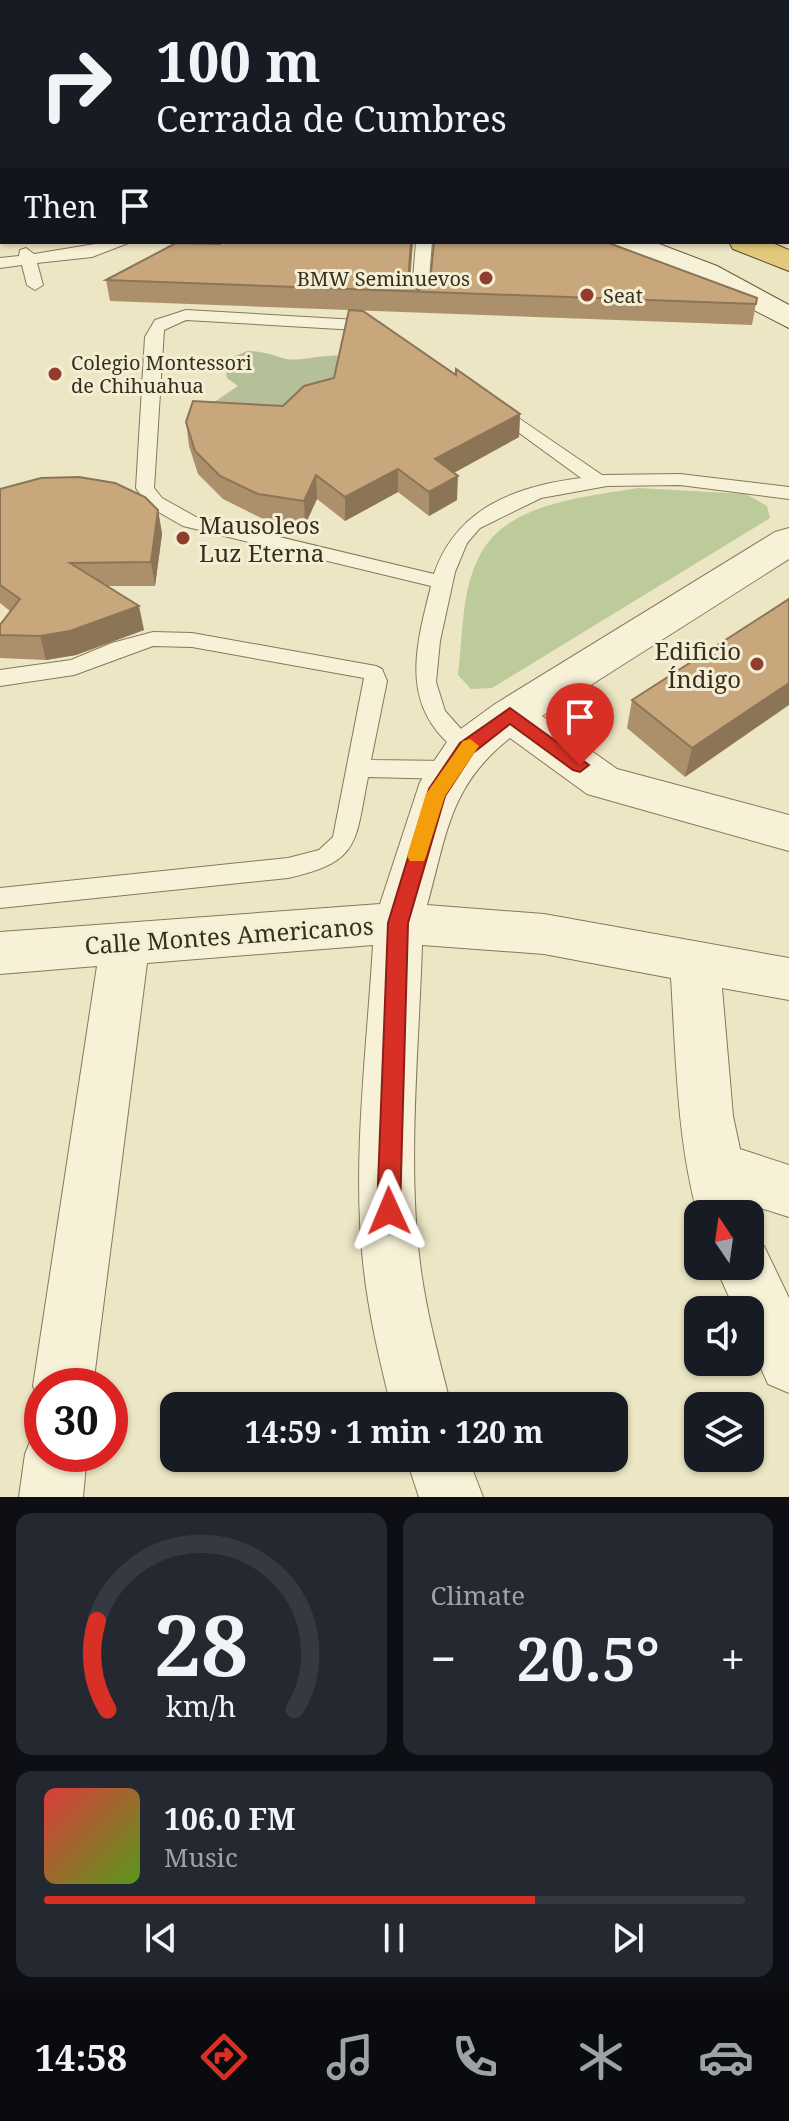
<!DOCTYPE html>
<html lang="en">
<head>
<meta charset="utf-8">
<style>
  :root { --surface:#171b24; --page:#242831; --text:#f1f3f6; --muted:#9ea1a6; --line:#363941; --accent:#d93025 }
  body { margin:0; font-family:"Noto Serif",serif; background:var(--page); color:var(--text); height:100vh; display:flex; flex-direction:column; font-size:30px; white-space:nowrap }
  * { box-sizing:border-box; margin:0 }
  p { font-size:26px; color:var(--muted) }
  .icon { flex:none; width:44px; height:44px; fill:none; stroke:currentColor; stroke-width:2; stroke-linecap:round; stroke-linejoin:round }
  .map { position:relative; height:1497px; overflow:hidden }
  .panel { display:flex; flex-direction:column; gap:16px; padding:16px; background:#0d0f14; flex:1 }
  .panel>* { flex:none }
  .guide { position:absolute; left:0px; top:0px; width:790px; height:244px; box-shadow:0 2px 6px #0004; background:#171b24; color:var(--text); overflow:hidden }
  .needle { width:52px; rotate:347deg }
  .tools { position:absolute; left:684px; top:1200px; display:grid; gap:16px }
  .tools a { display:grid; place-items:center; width:80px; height:80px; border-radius:16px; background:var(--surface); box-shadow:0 2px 6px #0004; font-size:40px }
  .speed { position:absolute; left:24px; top:1368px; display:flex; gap:16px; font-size:40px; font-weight:700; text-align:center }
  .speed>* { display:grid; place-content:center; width:104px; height:104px; border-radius:50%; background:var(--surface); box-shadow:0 2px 6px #0004; line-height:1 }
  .speed .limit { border:12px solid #d22; background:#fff; color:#111 }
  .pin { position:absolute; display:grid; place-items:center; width:68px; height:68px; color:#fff; margin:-82px -34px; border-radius:50% 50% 50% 0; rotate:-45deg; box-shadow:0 0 8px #0007 }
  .pin .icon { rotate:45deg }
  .me { position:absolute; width:88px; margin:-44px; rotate:359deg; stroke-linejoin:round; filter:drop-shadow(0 0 6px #0008) }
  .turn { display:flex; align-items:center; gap:28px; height:168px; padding:0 24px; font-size:36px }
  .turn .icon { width:104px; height:104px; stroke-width:2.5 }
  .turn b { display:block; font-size:56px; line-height:68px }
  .then { display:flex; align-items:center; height:76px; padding:0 24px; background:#0003; gap:16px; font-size:30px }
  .big { font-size:60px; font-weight:700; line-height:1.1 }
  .panel .widget { flex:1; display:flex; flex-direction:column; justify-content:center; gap:12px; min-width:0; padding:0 28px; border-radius:16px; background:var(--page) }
  .panel .dial { align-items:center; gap:0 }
  .dial svg { height:208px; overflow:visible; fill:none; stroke:var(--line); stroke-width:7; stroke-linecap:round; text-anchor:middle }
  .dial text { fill:var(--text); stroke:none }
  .song { display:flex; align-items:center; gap:24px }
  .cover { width:96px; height:96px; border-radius:12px; background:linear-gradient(135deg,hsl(0 70% 55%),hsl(90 70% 35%)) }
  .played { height:8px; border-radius:4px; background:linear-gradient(90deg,var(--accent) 70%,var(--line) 70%) }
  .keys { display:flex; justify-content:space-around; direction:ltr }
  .heat { display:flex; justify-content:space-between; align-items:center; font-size:44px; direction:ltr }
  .panel .tiles { flex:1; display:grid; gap:16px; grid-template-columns:1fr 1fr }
  .widget:last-child { grid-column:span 2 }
  .trip { position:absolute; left:160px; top:1392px; width:468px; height:80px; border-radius:16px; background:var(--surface); box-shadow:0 2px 6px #0004; font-weight:700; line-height:80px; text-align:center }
  .tab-bar { display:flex; height:128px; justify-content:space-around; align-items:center; background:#090b0e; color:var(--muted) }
  .tab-bar .icon { width:56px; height:56px }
  .tab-bar .selected { color:var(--accent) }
  .tab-bar b { font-size:36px; color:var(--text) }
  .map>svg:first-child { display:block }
</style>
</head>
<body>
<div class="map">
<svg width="789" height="1497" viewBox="0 0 789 1497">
  <rect width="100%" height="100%" fill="#ece6c4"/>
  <path fill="#bdca99" d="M 638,488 L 746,494 L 767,506 L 770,518 L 492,688 L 471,689 L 458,675 C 463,636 461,590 480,555 C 507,502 587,497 638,488 Z"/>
  <path fill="#b5bf98" d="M 247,351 C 263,351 272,355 286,359 C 297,362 327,353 345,356 L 333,406 L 207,407 L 238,386 L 227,378 L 225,367 L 233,357 Z"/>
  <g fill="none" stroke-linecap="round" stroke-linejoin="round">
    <g fill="#6d8d8a" fill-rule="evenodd">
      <polygon points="333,0 332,2 324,2 325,0"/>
      <rect x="0" y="187" width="2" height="4"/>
    </g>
    <defs>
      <g id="service">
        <polygon points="107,242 131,242 92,257 37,263 43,285 35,290 27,285 22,265 0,268 0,258 19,256 20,250 26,248 34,254"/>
        <polygon points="416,242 432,242 427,304 419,309 411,304"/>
        <path d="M 186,310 L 374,321 L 382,326 L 374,331 L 186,320 L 164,330 L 154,488 L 162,498 L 196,517 L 434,574 C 457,507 517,486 581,478 L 489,411 L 486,407 L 495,402 L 602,475 L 680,474 L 789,487 L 789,499 L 680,485 L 607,486 L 541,498 L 480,528 L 467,543 L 455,572 L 440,641 L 436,682 L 445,711 L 478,748 L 467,756 C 457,753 450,745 443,738 C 401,694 418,639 431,586 L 183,526 L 148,506 L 136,488 L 145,337 L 155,320 Z"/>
        <path d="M 153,632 L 192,633 L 376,666 L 382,669 L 387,681 L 371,760 L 449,761 L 457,764 L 460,770 L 457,776 L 449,779 L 368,777 C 355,842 361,862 288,878 L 0,908 L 0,888 L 288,858 L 319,850 L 333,837 L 364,678 L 192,647 L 153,646 L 74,675 L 0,686 L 0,670 L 71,660 L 112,643 Z"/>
      </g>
      <g id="minor">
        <polygon points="624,0 659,0 660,2 625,2"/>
        <rect x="788" y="22" width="1" height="16"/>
        <path d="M 789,528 L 789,559 L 542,716 L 617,769 L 789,815 L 789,851 L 587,794 L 510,738 C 449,786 447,834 427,905 L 544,914 L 789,958 L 789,1000 L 722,988 L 733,1116 L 740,1149 L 789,1165 L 789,1217 L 751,1205 L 750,1221 L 750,1214 L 698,1216 C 677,1140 676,1058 671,978 L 544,954 L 422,945 C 419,1046 407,1163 420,1263 C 426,1312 439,1358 451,1406 L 391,1406 C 379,1358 368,1311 363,1262 C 352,1160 367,1048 373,945 L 147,963 L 93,1386 L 42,1386 L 42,1407 L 33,1386 L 97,966 L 0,974 L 0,932 L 380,904 L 420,782 L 451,736 L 495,704 L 775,532 Z"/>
        <polygon points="750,1240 764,1246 789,1298 789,1393 768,1384 750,1344 750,1310 735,1310 715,1266 750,1266"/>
        <polygon points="42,1429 42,1454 87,1454 83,1497 19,1497 25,1454 34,1432"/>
        <polygon points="406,1458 468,1458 483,1497 419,1497"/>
      </g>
      <g id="secondary">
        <polygon points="0,52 2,53 2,69 0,68"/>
        <rect x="0" y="126" width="2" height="16"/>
        <rect x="788" y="176" width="1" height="19"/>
        <polygon points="611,242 654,242 717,266 789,305 789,328 695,280 615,249"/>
      </g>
      <g id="trunk">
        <rect x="0" y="97" width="2" height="16"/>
        <rect x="788" y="212" width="1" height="19"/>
        <polygon points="729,242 770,242 789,250 789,271 733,249"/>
      </g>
    </defs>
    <use href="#service" stroke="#86785c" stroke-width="2"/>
    <use href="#minor" stroke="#86785c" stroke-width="2"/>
    <use href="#secondary" stroke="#68593f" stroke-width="2"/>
    <use href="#trunk" stroke="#544630" stroke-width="2"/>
    <use href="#service" fill="#f7f2d7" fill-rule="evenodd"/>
    <use href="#minor" fill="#f7f2d7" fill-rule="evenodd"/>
    <use href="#secondary" fill="#f7f2d7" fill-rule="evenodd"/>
    <use href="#trunk" fill="#e2c97c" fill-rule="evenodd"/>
  </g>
  <g fill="#ac906b">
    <polygon points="413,242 410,284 418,290 757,298 752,325 110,301 106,280 220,244"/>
    <polygon points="456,375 520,414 519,437 454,473 457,500 429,516 398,492 345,521 317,499 305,525 261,518 223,499 198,474 189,446 186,422"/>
    <polygon points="0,489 158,510 162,534 155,586 108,586 144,630 76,655 46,660 0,658 0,625 10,611 0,603"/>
    <polygon points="789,599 685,777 627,728 632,700"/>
  </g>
  <g fill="#8c7557">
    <polygon points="0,0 43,0 43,2 2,2 2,17 0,17"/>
    <polygon points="52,0 151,0 140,2 47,2 47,1"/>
    <polygon points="411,242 413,242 408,291"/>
    <polygon points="520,414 519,437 435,483 435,459"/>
    <polygon points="398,469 398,492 345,521 345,497"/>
    <polygon points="316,475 317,499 305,525 304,501"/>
    <polygon points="458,476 457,500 429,516 429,492"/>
    <polygon points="158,510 162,534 155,586 151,562"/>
    <polygon points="139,606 144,630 76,655 46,660 40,636"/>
    <polygon points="789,683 789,705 685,777 692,748"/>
  </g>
  <g fill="#c8a77c" stroke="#8c7557" stroke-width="2">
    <polygon points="221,242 411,242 408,282 418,290 430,283 434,242 606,242 757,298 756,304 106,280 176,243 220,244"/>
    <polygon points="349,310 363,311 456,375 456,369 520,414 435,459 458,476 429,492 398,469 345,497 316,475 304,501 258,494 220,476 195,451 186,422 193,401 283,406 304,386 334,378"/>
    <polygon points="79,477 115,483 145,497 158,510 151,562 70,563 139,606 70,631 40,636 0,635 0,625 20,599 0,585 0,489 41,478"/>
    <polygon points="789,599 789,683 692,748 632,700"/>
  </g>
  <polygon fill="#d93025" stroke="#8d1f18" stroke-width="2" points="510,708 589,765 580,772 573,770 510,724 473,753 445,796 408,923 400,1211 397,1219 389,1222 381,1219 377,1211 388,923 429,789 460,743"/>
  <polygon fill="#f59e0b" points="470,739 479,746 445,796 426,856 424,861 410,861 407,856 426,794 463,741"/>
  <g fill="#923c2e" stroke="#f4efd4" stroke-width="3">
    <circle cx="486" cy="278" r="8"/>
    <circle cx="587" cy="295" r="8"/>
    <circle cx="55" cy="374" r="8"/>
    <circle cx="183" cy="538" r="8"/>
    <circle cx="757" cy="664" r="8"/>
  </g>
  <g text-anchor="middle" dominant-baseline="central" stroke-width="6" stroke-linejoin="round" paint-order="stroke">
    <g font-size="20" fill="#372e1f" stroke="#f4efd4" text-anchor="start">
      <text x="470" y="278" text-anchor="end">BMW Seminuevos</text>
      <text x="603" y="295">Seat</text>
      <text x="71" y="362">Colegio Montessori<tspan x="71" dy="23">de Chihuahua</tspan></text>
    </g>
    <g font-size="24" fill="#372e1f" stroke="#f4efd4" text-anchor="start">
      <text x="199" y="524">Mausoleos<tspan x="199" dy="28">Luz Eterna</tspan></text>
      <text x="741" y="650" text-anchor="end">Edificio<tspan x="741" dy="28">Índigo</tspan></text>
    </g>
    <g font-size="24" fill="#372e1f" stroke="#f4efd4">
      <text transform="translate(229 935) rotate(-4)">Calle Montes Americanos</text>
    </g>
  </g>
</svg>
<div class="tools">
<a><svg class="needle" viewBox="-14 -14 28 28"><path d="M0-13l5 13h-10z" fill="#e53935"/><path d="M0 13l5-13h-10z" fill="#9ea1a6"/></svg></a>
<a><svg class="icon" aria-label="sound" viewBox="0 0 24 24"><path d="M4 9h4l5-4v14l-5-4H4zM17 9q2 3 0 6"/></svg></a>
<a><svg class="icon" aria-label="layers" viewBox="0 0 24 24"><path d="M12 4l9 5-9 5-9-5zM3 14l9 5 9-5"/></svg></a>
</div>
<div class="speed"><div class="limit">30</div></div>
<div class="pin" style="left:580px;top:765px;background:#d93025"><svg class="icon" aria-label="arrive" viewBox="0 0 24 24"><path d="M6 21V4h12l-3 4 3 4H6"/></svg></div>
<svg class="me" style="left:389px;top:1211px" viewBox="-20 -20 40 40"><path d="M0-17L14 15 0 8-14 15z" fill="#d93025" stroke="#fff" stroke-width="4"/></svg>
<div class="trip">14:59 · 1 min · 120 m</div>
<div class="guide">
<div class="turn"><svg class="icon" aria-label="right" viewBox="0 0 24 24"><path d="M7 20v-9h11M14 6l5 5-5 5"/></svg><div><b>100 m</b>Cerrada de Cumbres</div></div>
<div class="then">Then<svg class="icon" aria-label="arrive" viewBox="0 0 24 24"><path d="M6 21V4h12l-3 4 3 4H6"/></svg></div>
</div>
</div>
<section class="panel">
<div class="tiles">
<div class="widget dial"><svg viewBox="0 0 100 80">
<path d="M14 69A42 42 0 1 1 86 69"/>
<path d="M14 69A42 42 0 0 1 10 35" stroke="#d93025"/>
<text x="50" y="56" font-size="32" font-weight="700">28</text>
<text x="50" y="72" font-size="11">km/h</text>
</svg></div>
<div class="widget"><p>Climate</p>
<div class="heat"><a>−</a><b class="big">20.5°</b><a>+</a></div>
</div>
<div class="widget">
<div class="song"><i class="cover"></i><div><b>106.0 FM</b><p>Music</p></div></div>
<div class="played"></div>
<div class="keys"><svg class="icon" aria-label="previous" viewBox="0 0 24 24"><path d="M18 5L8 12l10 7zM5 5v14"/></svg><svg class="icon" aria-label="pause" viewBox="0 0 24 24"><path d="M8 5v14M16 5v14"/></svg><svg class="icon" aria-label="next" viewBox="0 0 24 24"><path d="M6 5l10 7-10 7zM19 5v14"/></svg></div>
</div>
</div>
</section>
<nav class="tab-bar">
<b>14:58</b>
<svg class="icon selected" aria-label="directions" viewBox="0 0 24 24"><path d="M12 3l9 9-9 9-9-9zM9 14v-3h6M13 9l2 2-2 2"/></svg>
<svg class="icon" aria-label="music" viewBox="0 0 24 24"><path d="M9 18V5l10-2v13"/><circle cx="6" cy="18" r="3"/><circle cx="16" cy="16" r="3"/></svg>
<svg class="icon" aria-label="phone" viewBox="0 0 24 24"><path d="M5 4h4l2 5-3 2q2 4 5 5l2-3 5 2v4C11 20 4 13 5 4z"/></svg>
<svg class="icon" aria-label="climate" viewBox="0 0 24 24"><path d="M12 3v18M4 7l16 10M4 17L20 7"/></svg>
<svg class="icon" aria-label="car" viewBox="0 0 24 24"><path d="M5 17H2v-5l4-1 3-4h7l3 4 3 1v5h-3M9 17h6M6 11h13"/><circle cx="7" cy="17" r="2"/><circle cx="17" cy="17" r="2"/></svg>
</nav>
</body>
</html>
